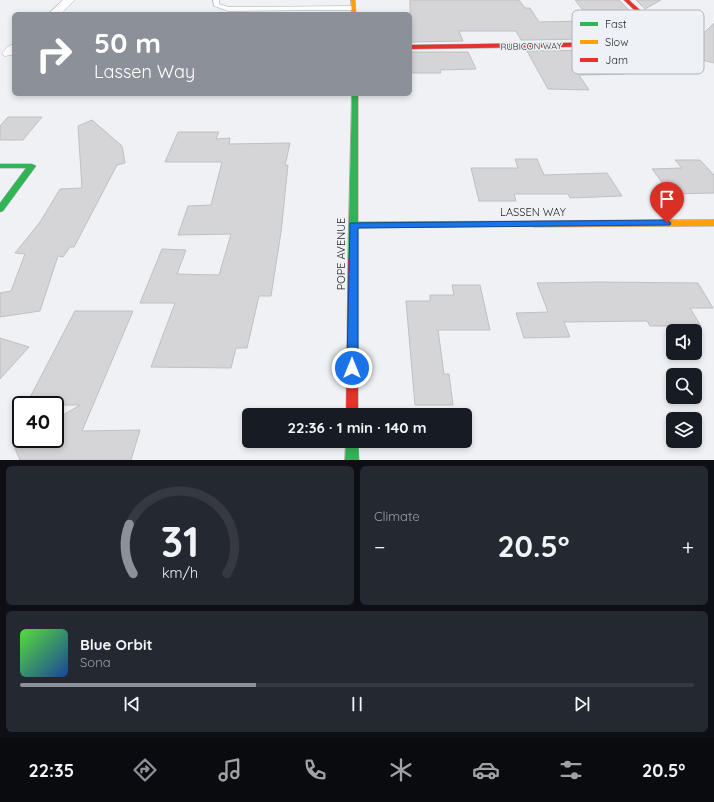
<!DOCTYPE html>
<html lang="en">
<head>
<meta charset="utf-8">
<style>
  :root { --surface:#171b24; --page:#242831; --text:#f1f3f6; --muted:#9ea1a6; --line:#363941; --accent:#8c9099 }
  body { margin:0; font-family:Quicksand,sans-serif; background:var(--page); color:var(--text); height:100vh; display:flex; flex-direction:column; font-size:15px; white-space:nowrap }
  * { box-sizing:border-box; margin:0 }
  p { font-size:13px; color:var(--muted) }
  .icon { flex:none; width:22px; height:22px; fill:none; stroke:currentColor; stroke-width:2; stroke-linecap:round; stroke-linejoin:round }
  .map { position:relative; height:460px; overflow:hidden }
  .drawer { display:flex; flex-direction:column; gap:6px; padding:6px; background:#0d0f14; flex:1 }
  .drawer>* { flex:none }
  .banner { position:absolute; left:12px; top:12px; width:400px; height:84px; border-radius:6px; box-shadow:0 2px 6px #0003; background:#8c9099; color:#fff; overflow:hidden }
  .tools { position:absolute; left:666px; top:324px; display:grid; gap:8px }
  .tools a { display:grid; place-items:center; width:36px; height:36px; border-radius:6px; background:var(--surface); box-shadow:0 2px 6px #0003; font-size:20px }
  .speed { position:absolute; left:12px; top:396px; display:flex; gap:8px; font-size:20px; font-weight:700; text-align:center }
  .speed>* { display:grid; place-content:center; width:52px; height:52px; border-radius:50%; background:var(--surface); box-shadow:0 2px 6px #0003; line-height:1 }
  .speed .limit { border:2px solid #111; border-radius:6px; background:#fff; color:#111 }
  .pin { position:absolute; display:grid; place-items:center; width:34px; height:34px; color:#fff; margin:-41px -17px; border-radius:50% 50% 50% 0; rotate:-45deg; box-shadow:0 0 4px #0007 }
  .pin .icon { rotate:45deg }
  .me { position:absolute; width:44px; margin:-22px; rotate:0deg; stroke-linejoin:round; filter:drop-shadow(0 0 3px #0008) }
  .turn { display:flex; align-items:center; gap:14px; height:84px; padding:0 16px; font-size:18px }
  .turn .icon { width:52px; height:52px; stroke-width:2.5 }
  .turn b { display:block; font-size:28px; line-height:34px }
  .big { font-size:30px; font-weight:800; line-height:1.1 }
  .drawer .widget { flex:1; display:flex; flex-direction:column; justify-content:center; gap:6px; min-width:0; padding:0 14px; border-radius:6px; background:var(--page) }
  .drawer .dial { align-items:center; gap:0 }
  .dial svg { height:104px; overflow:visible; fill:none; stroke:var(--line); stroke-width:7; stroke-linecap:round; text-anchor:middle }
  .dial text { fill:var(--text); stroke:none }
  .song { display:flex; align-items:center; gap:12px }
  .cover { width:48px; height:48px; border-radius:6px; background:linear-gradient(135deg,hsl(110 70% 55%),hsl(220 70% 35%)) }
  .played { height:4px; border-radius:2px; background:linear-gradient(90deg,var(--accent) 35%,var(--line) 35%) }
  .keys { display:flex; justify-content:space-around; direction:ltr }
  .heat { display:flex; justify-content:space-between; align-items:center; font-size:22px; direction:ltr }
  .drawer .tiles { flex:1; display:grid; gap:6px; grid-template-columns:1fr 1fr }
  .widget:last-child { grid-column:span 2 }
  .trip { position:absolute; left:242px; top:408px; width:230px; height:40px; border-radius:6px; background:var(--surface); box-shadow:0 2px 6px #0003; font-weight:800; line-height:40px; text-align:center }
  .menu { display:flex; height:64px; justify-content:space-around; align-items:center; background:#090b0e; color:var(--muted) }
  .menu .icon { width:28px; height:28px }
  .menu .on { color:var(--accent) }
  .menu b { font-size:18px; color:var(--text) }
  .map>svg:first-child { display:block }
</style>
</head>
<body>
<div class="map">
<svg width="714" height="460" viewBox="0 0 714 460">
  <rect width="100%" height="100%" fill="#eff1f4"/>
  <g fill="#d5d4d6" stroke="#c0c0c2">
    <polygon points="410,0 519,0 525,8 530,8 539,22 586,21 599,34 594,37 596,39 521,40 516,31 459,31 463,41 410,42"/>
    <polygon points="575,0 619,0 634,15 601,33"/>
    <polygon points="636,0 661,0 645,9"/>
    <polygon points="714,23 714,63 682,55"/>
    <polygon points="605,50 625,74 579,75 589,90 548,89 527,51"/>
    <polygon points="410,52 468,52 476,69 440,70 441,73 410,73"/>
    <polygon points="8,117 42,117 23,140 0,140 0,126"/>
    <polygon points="92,120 122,146 125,163 117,165 74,247 70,247 63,257 58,256 40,311 0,317 0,293 11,291 25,254 15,253 40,222 60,189 82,188 78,126"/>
    <polygon points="178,132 219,132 216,139 230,138 229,144 290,143 285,166 288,165 281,232 271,296 259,296 247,348 236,348 231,368 151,367 175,303 140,303 162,249 186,250 177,274 219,275 231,234 178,235 188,206 211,205 222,162 165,162"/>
    <polygon points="515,159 537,159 544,175 607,173 622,196 570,198 568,194 514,194 516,201 479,201 471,168 518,168"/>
    <polygon points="675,160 700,160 714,175 714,193 671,194 652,169 682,168"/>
    <polygon points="598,282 698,283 713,308 690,308 701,326 650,326 647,321 564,322 570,337 524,338 516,313 548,312 537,283"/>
    <polygon points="452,285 480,285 490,330 438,330 444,374 449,374 453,405 415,405 406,301 430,301 430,295 454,295"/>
    <polygon points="75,311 133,311 82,431 140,430 131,460 20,460 14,446 25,439 55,439 55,420 80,405 26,405"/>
    <polygon points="0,338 29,347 0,379"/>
  </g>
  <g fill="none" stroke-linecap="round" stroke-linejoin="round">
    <defs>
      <polygon id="lane" points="213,0 219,0 219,4 229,7 353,6 356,8 353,10 228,11 214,6"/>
      <g id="street">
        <polygon points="63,0 75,0 61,14 48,14"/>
        <path d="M 14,44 L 14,55 L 4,56 L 2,53 C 6,48 9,45 14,44 Z"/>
      </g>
      <g id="fast">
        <polygon points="352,94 358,94 358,222 533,221 537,224 536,226 358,228 358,259 356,261 350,261 348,259"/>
        <polygon points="0,164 32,164 36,166 3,211 0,212 0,203 26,168 0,168"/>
        <polygon points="346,441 358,441 359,460 345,460"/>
      </g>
      <g id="slow">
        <polygon points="351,0 355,0 356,14 352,14"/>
        <polygon points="714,220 714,226 533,227 529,224 533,221"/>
      </g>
      <g id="jam">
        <polygon points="624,0 629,0 653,22 657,29 649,40 628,46 410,49 410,45 628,42 645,38 651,29 649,24"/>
        <polygon points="353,256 356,257 358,259 358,415 346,415 348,259 350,257"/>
      </g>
    </defs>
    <use href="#lane" stroke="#a9aaac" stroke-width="1"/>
    <use href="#street" stroke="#a9aaac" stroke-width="1"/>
    <use href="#fast" stroke="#a9aaac" stroke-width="1"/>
    <use href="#slow" stroke="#a9aaac" stroke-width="1"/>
    <use href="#jam" stroke="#a9aaac" stroke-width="1"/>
    <use href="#lane" fill="#fdfdfd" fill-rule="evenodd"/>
    <use href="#street" fill="#fdfdfd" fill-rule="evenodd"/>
    <use href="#fast" fill="#30b455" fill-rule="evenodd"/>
    <use href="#slow" fill="#ff9f0a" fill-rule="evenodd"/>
    <use href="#jam" fill="#e5322d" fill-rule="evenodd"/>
  </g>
  <polygon fill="#1a73e8" stroke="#114b97" points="667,220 671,223 670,225 358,228 358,368 357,371 352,373 348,371 347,368 350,223"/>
  <g text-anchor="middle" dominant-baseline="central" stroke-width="3" stroke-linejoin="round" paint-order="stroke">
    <g font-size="9" fill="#1e1f20" stroke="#eef1f5">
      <text transform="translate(531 46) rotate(-1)">RUBICON WAY</text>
    </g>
    <g font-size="11" fill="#1e1f20" stroke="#eef1f5">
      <text x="533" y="212">LASSEN WAY</text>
      <text transform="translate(341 254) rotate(-90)">POPE AVENUE</text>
    </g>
  </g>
  <rect x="572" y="10" width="132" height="64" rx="6" fill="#eef1f5" stroke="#b0b2b5" stroke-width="1"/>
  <rect x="580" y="22" width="18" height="4" fill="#30b455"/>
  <rect x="580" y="40" width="18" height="4" fill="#ff9f0a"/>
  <rect x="580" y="58" width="18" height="4" fill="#e5322d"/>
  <g font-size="11" fill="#1e1f20">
    <text x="605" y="28">Fast</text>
    <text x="605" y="46">Slow</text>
    <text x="605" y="64">Jam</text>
  </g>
</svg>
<div class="tools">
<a><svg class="icon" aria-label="sound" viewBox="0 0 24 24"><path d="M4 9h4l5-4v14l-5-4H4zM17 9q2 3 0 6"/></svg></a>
<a><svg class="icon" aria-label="search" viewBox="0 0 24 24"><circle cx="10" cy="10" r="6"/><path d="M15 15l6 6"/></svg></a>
<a><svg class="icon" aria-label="layers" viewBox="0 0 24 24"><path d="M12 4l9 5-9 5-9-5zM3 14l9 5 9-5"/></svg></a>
</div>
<div class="speed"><div class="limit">40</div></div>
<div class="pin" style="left:667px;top:223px;background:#d93025"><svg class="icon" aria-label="arrive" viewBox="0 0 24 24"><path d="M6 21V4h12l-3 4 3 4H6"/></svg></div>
<svg class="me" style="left:352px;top:368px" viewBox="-20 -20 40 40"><circle r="17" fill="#1a73e8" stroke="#fff" stroke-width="3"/><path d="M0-11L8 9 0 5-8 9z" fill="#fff"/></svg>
<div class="trip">22:36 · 1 min · 140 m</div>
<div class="banner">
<div class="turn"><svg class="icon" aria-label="right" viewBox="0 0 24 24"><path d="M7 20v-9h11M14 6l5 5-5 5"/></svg><div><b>50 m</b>Lassen Way</div></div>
</div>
</div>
<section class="drawer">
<div class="tiles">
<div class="widget dial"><svg viewBox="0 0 100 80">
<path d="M14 69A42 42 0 1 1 86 69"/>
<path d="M14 69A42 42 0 0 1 11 31" stroke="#8c9099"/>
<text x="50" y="56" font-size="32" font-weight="700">31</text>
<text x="50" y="72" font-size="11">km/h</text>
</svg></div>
<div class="widget"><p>Climate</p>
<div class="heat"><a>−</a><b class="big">20.5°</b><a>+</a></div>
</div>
<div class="widget">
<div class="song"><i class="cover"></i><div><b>Blue Orbit</b><p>Sona</p></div></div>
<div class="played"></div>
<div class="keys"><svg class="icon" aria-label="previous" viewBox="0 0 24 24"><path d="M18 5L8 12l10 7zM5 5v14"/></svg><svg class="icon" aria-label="pause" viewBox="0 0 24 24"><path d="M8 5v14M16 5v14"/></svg><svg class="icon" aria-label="next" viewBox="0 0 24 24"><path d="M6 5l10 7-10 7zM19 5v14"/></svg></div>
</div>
</div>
</section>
<nav class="menu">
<b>22:35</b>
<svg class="icon on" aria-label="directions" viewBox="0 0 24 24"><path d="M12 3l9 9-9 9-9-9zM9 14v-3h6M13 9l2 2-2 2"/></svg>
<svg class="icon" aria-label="music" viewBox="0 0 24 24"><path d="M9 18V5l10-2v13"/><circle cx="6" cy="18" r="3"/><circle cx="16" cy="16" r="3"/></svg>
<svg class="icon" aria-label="phone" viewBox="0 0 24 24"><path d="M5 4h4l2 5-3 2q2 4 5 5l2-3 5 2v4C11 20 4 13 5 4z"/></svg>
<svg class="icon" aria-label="climate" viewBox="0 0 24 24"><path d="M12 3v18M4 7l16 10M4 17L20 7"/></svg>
<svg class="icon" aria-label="car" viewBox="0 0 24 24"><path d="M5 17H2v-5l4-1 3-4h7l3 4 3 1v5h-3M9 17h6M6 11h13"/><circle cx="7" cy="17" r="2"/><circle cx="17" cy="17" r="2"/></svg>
<svg class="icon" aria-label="filters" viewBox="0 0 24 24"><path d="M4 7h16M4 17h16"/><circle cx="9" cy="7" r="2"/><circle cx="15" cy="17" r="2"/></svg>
<b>20.5°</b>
</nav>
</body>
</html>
